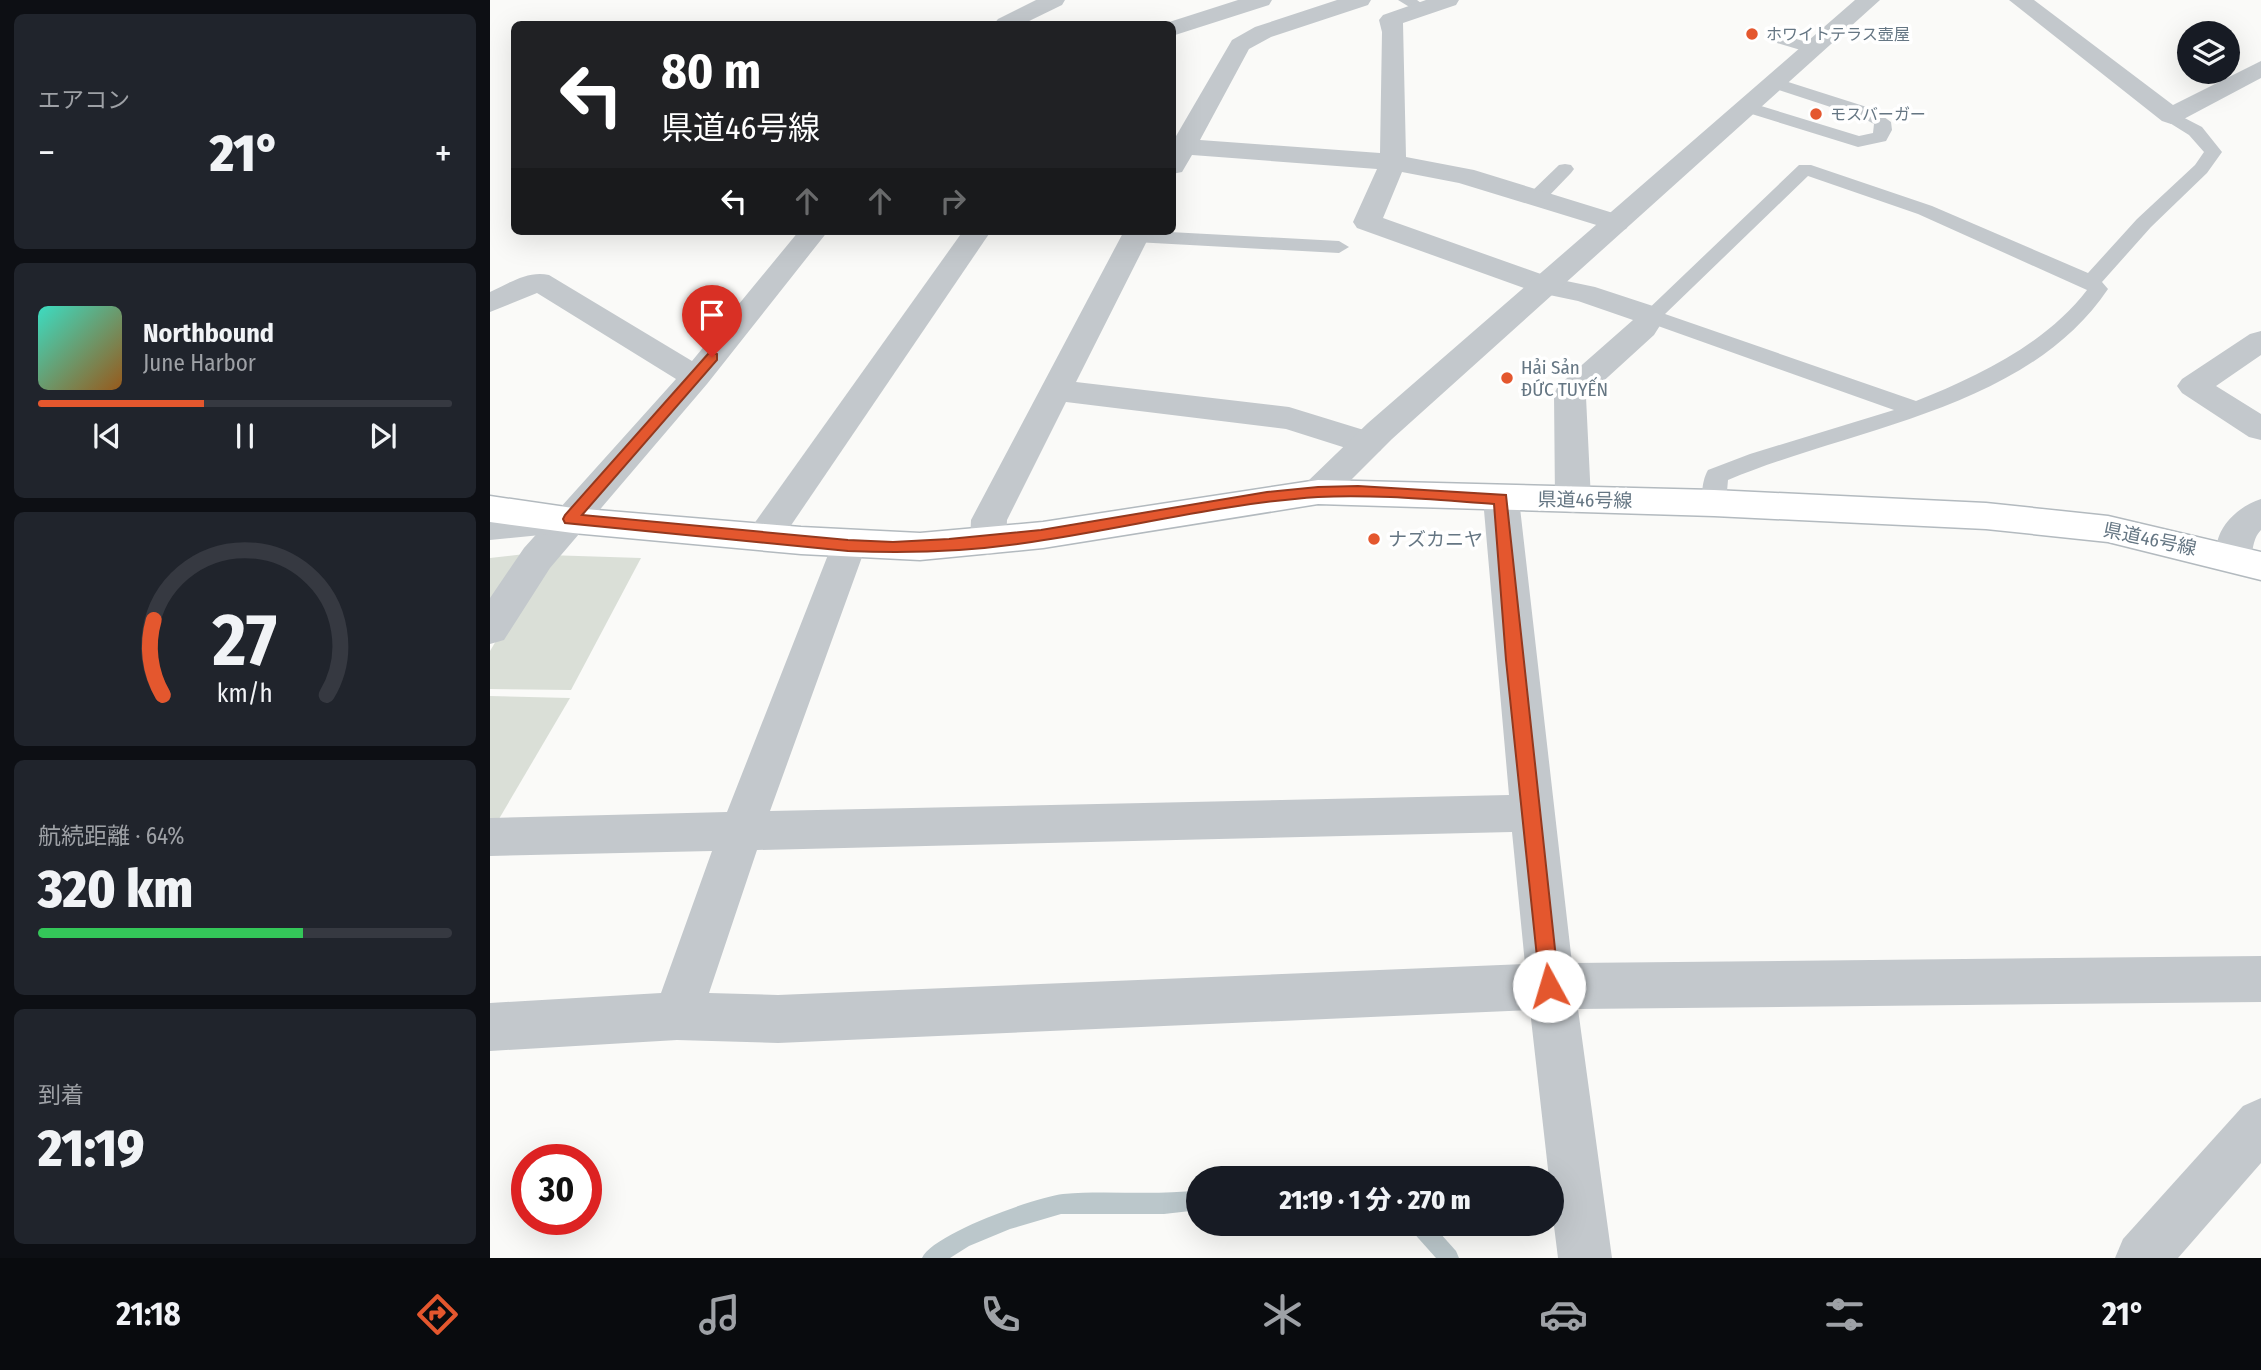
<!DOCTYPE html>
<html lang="ja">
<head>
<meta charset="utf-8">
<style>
  :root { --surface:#171b24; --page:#20242c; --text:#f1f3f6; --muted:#9ea1a6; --line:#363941; --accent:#e4572e }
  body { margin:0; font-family:"Fira Sans Condensed","Noto Sans JP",sans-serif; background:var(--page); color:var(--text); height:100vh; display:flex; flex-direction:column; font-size:26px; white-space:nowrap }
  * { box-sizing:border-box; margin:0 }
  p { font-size:23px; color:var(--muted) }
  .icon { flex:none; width:38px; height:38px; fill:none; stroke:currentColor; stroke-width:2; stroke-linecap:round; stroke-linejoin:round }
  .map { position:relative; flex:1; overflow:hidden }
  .sheet { display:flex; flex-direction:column; gap:14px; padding:14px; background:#0d0f14; width:490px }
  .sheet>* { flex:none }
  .banner { position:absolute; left:21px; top:21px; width:665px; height:214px; border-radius:10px; box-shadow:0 7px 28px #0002; background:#202124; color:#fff; overflow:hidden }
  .buttons { position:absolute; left:1687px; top:21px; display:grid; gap:14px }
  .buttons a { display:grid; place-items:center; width:63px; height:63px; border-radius:50%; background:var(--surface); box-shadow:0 7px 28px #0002; font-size:35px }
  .speed { position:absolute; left:21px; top:1144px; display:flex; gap:14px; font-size:35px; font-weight:700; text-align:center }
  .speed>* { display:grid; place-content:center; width:91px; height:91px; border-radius:50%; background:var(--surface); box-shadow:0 7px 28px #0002; line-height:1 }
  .speed .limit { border:10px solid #d22; background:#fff; color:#111 }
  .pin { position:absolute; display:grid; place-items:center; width:60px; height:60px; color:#fff; margin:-72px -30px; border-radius:50% 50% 50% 0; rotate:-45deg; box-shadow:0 0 7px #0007 }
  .pin .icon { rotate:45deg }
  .me { position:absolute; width:77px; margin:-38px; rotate:354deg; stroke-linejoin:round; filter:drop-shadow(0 0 5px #0008) }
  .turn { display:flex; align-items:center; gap:24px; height:147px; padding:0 35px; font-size:32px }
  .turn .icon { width:91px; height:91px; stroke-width:2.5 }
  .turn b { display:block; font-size:49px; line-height:60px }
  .lanes { display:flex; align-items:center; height:66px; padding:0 35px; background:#0003; justify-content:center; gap:35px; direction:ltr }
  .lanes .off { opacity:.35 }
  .big { font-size:52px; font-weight:800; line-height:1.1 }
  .sheet .card { flex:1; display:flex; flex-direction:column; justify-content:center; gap:10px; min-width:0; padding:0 24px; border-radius:10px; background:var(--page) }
  .sheet .dial { align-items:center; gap:0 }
  .dial svg { height:182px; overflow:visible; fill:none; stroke:var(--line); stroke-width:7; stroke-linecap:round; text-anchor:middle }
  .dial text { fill:var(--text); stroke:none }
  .song { display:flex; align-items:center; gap:21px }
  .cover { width:84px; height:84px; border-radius:10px; background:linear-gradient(135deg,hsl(170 70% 55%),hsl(30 70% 35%)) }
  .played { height:7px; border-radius:4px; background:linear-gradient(90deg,var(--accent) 40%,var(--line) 40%) }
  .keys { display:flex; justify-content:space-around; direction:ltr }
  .heat { display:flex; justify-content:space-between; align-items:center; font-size:38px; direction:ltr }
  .charge { height:10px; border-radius:5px; background:linear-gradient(90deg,#34c759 64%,var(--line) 0) }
  .trip { position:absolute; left:696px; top:1166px; width:378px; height:70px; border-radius:35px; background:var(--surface); box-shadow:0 7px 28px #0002; font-weight:800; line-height:70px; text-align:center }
  .dock { display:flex; height:112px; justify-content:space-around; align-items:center; background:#090b0e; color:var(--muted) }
  .dock .icon { width:49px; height:49px }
  .dock .on { color:var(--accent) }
  .dock b { font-size:32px; color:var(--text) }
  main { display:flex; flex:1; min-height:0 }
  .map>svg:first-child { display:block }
</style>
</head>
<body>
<main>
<section class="sheet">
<div class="card"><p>エアコン</p>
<div class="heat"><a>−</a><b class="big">21°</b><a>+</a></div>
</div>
<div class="card">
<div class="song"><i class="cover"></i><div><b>Northbound</b><p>June Harbor</p></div></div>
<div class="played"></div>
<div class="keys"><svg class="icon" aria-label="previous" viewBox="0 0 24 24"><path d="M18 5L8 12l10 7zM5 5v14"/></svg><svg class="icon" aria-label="pause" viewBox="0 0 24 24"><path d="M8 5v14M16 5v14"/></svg><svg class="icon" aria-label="next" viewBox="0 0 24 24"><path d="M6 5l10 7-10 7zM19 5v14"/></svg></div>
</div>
<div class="card dial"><svg viewBox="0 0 100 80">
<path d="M14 69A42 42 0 1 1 86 69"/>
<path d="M14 69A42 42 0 0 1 10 36" stroke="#e4572e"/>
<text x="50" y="56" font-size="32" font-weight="700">27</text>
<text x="50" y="72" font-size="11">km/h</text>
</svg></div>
<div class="card"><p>航続距離 · 64%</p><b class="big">320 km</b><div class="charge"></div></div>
<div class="card"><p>到着</p><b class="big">21:19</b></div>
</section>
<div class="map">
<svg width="1771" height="1258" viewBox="0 0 1771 1258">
  <rect width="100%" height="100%" fill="#fafaf8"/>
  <g fill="#dadfd7">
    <polygon points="35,554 0,608 0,558"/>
    <polygon points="57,555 151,558 81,690 0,689 0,651"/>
    <polygon points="0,696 80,698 6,824 0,825"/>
  </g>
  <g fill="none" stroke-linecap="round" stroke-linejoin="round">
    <g fill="#bbc7cb" fill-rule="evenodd">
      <path d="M 709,1190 L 709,1210 L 674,1214 L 571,1214 L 520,1229 L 479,1246 L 460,1258 L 432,1258 C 442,1234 546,1197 573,1194 C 618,1190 663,1196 709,1190 Z"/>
      <polygon points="918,1223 941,1223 966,1251 969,1258 946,1258 921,1230"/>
    </g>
    <defs>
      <polygon id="secondary" points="828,480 1224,490 1496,503 1618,516 1771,552 1771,580 1618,542 1496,529 1224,516 828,504 553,548 430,560 311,554 83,533 0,522 0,496 83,508 311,527 430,533 553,522"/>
    </defs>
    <use href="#secondary" stroke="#b3babf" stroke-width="3"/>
    <g fill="#c3c8cc" fill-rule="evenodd">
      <polygon points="908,0 927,0 939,9 931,14"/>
      <polygon points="1293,35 1330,46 1332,49 1324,54 1287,43 1285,40"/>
      <polygon points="1286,78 1383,109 1401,122 1402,130 1396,141 1368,147 1252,111 1249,107 1252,103 1258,102 1369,136 1383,133 1384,124 1371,117 1280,87 1278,83"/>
      <path d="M 1681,111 L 1712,127 L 1732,152 L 1717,173 L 1661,227 L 1612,282 L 1618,289 C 1537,410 1361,428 1238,480 L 1236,503 L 1233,509 L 1224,512 L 1215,509 C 1210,499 1212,480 1218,470 L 1260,454 L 1404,410 L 1154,321 L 1151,316 L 1309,165 L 1321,165 L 1442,206 L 1598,273 L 1647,219 L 1705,165 L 1714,152 L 1699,135 L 1675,120 L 1672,116 L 1675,112 ZM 1318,176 L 1428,214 L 1597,290 C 1557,343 1487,377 1426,401 L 1175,314 Z"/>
      <polygon points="1075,164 1081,165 1084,169 1081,173 1054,201 1040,201 1038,197 1040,193 1069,165"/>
      <polygon points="661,231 849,241 859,247 849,253 645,242 635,236 642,231"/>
    </g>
    <g fill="#c3c8cc" fill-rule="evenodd">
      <polygon points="546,0 575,0 572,5 533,24 504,24 508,19"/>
      <polygon points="748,0 782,0 779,5 682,36 682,24 673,24"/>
      <polygon points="847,0 881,0 878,5 781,37 759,49 710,140 890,153 892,32 889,20 893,15 936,0 969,0 966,5 913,23 916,157 984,170 1136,217 1140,223 1136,229 1126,231 969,183 912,172 893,218 1062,278 1105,287 1172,309 1176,316 1164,335 1096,397 1101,500 1095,509 1083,513 1071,509 1065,500 1064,394 1068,386 1143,320 1088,301 1045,292 867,228 863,222 887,169 702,155 692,172 682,174 682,143 742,40 765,27"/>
      <polygon points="1519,0 1544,0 1683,105 1771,61 1771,78 1690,121 1681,124 1672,121"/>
      <path d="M 309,231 L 338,231 L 217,384 L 60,568 L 14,640 L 0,644 L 0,598 L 34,548 L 186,379 L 47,293 L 0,312 L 0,292 C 19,283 39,270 59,275 L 202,361 Z"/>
      <polygon points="473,231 501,231 287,546 274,550 261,546 256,537 261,528"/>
      <polygon points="634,231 662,231 586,382 799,407 890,435 895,443 890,451 878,455 796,429 576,402 517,520 516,542 511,551 498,555 485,551 480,542 481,520"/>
      <polygon points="1771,331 1771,355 1726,386 1771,414 1771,440 1759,437 1692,393 1687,386 1692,379 1760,334"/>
      <path d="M 1011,486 L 1023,490 L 1029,499 L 1082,963 L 1771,956 L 1771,1002 L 1088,1009 L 1122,1258 L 1068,1258 L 1062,1210 L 1062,1178 L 1059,1178 L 1040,1010 L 288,1043 L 187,1040 L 0,1051 L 0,1003 L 171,993 L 222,851 L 0,856 L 0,818 L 237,812 L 345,537 L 358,533 L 371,537 L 376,546 L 280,811 L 1019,795 L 993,499 L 999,490 ZM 1022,832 L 1035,964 L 288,995 L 219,993 L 267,850 Z"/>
      <path d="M 1771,499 L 1771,530 C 1761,540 1764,555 1757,568 L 1744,572 L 1731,568 C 1715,538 1744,507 1771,499 Z"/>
      <polygon points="1771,1098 1771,1163 1688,1258 1625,1258 1633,1239 1753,1106"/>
    </g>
    <g fill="#c3c8cc" fill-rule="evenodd">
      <polygon points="1365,0 1390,0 902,439 840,501 828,504 816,501 810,492 816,483 878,423"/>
      <polygon points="71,507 84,511 89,520 84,529 71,533 0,540 0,514"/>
    </g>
    <use href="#secondary" fill="#fff" fill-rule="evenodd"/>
  </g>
  <path fill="#e4572e" stroke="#94391e" stroke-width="2" d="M 222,353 L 227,354 L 227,360 L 92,515 L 358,540 L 403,542 L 459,539 L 551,530 L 777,492 L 828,487 L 868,486 L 1016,495 L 1069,986 L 1066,992 L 1059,995 L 1052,992 L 1050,986 L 1016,660 L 1004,504 C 946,500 886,494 828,497 C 737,503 645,526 554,540 C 490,551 423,554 358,551 L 75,523 L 73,519 L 75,515 L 218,354 Z"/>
  <g fill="#e4572e" stroke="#fff" stroke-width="2.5">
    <circle cx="1262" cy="34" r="7"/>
    <circle cx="1326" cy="114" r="7"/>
    <circle cx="1017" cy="378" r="7"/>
    <circle cx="884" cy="539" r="7"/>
  </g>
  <g text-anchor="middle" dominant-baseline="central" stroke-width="7" stroke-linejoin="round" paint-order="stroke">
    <g font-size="16" fill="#657683" stroke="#fff" text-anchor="start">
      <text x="1276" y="34">ホワイトテラス壺屋</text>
      <text x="1340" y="114">モスバーガー</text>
    </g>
    <g font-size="19" fill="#657683" stroke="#fff" text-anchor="start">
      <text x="1031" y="367">Hải Sản<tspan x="1031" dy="22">ĐỨC TUYẾN</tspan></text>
      <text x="898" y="539">ナズカニヤ</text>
    </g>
    <g font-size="19" fill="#657683" stroke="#fff">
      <text transform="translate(1095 500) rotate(1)">県道46号線</text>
      <text transform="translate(1660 539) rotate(12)">県道46号線</text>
    </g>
  </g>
</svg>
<div class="buttons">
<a><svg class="icon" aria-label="layers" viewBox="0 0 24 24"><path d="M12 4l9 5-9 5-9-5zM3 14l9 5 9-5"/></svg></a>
</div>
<div class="speed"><div class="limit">30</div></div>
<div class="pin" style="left:222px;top:357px;background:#d93025"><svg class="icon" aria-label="arrive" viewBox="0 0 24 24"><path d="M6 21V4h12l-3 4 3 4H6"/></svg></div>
<svg class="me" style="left:1059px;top:986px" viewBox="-20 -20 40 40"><circle r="19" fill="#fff"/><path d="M0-13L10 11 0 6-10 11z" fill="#e4572e"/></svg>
<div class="trip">21:19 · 1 分 · 270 m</div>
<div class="banner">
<div class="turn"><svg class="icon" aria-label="left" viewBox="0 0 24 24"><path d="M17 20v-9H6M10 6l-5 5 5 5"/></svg><div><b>80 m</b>県道46号線</div></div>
<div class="lanes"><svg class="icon" aria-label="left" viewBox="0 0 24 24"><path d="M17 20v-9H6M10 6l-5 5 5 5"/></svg><svg class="icon off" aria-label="ahead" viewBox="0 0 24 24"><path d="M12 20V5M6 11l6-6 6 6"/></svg><svg class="icon off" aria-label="ahead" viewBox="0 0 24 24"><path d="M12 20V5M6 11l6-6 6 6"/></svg><svg class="icon off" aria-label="right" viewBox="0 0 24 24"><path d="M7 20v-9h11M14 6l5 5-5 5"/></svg></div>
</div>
</div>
</main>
<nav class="dock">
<b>21:18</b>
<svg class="icon on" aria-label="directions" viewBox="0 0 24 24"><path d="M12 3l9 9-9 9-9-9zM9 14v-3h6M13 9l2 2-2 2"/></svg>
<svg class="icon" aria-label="music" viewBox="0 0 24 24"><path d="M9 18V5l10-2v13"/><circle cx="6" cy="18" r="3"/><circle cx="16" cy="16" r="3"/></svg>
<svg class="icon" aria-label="phone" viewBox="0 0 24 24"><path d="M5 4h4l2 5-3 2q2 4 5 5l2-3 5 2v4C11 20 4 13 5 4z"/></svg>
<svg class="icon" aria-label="climate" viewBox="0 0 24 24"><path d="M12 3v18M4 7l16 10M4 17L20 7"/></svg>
<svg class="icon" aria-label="car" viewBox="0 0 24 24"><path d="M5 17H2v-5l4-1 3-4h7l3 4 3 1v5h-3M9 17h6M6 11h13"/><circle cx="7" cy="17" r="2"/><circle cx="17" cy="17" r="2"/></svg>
<svg class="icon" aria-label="filters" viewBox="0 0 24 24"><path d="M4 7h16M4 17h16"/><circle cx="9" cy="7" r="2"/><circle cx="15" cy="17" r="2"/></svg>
<b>21°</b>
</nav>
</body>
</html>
